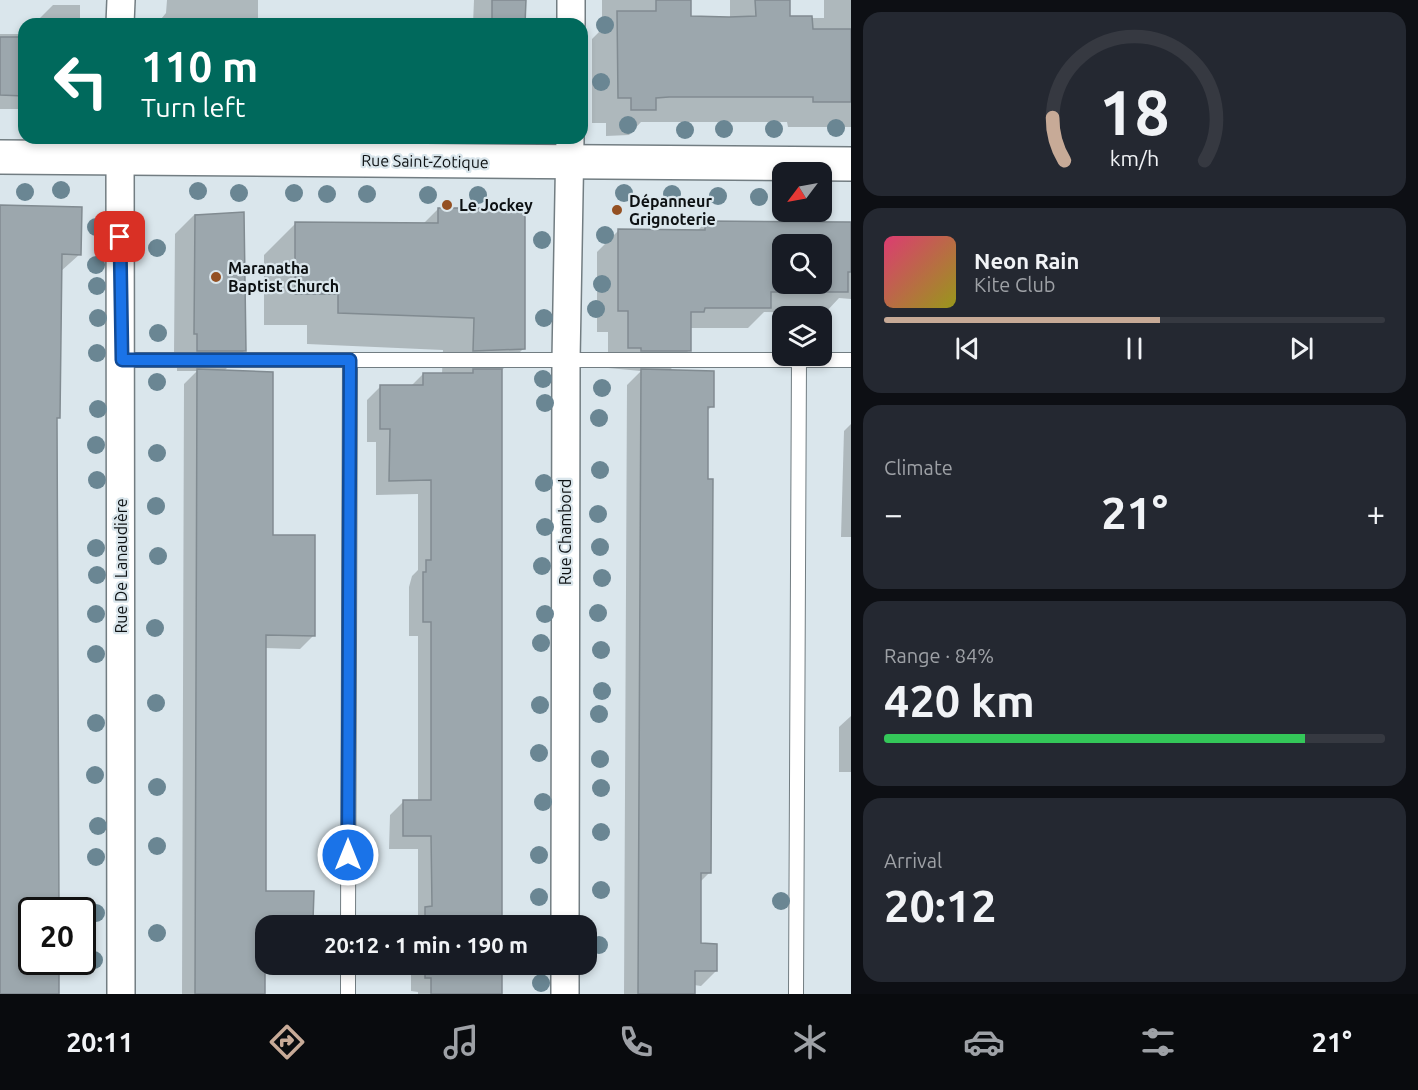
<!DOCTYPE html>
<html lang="en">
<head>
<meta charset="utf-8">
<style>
  :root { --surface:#171b24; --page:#242831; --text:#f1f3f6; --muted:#9ea1a6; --line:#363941; --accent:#c7aa97 }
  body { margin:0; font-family:Ubuntu,sans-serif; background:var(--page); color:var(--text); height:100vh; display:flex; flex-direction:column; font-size:22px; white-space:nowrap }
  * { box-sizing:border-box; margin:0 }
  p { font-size:20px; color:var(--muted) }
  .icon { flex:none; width:33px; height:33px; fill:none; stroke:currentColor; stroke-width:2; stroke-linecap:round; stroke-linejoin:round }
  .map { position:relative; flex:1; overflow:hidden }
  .sheet { display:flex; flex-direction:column; gap:12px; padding:12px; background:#0d0f14; width:567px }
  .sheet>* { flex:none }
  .guide { position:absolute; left:18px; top:18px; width:570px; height:126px; border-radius:18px; box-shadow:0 3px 9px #0003; background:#00695c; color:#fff; overflow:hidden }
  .needle { width:39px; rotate:238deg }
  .controls { position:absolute; left:772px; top:162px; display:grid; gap:12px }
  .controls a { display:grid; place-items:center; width:60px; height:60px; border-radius:12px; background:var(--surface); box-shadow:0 3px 9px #0003; font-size:30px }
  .speed { position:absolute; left:18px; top:897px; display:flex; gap:12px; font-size:30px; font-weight:700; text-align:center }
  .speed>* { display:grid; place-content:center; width:78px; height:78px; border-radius:50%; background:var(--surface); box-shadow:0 3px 9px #0003; line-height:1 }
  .speed .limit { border:3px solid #111; border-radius:9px; background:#fff; color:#111 }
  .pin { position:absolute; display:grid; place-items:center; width:51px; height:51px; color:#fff; margin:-26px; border-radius:12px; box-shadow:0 3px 9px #0006 }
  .me { position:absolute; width:66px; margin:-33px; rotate:0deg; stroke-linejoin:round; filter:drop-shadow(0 0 4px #0008) }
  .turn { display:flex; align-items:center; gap:21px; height:126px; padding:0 24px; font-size:27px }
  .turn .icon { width:78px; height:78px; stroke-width:2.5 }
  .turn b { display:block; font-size:42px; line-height:51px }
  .big { font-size:45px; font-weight:700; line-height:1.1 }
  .sheet .widget { flex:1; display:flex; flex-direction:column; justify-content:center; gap:9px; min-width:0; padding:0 21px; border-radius:18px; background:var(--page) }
  .sheet .dial { align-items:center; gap:0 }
  .dial svg { height:156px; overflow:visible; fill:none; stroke:var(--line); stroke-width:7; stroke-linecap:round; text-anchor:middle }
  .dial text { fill:var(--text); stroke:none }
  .song { display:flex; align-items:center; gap:18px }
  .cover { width:72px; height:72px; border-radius:9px; background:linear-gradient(135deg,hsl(340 70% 55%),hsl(60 70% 35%)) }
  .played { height:6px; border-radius:3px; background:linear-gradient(90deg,var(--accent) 55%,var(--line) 55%) }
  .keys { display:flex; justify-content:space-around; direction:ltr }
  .heat { display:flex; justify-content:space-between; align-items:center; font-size:33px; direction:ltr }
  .charge { height:9px; border-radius:4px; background:linear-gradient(90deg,#34c759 84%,var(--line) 0) }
  .trip { position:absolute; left:255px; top:915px; width:342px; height:60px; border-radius:18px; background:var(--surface); box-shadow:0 3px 9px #0003; font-weight:700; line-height:60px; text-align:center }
  .tabs { display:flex; height:96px; justify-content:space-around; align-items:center; background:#090b0e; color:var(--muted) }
  .tabs .icon { width:42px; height:42px }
  .tabs .on { color:var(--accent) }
  .tabs b { font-size:27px; color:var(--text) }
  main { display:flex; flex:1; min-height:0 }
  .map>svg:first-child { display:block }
</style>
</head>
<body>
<main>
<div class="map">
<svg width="851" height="994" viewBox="0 0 851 994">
  <rect width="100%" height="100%" fill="#dae6ec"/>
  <g fill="#0003" fill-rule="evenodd">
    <polygon points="167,0 258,0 258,24 157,24 166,13"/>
    <polygon points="474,0 524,0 524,24 473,24"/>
    <polygon points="602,0 690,0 690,18 730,18 730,0 788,0 788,18 824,18 824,0 851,0 851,127 788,127 787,122 641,122 629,135 606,136 606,123 592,123 592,39 602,29"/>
    <polygon points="53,5 80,5 80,24 39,24 39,19"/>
    <polygon points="0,34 24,34 24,117 24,109 0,109"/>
    <polygon points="0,207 80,254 60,272 58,417 55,420 57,910 32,910 32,962 57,962 57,994 0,994"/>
    <polygon points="438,209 524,348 501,371 501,926 411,926 418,916 418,849 389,849 390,815 404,801 418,801 418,636 409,636 409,587 412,576 418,570 418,494 376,495 376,442 367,442 367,400 381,386 411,386 423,374 442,374 443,350 307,344 307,325 264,325 264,255 296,223 423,224"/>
    <polygon points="195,214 242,214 245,350 223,372 271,536 314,635 300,649 265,648 264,893 312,921 307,926 266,926 264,994 182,994 184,384 197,371 177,371 177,354 174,354 175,234"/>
    <path d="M 706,222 L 851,224 L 851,299 L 839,298 L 825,313 L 764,312 L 748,328 L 690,328 L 689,350 L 669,371 L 712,406 L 706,412 L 710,872 L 700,882 L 699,945 L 716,971 L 701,986 L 694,985 L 694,994 L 624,994 L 627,385 L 641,371 L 608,368 L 608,332 L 597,332 L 597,252 L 618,231 L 696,232 ZM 783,244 L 822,244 L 822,284 L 783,284 Z"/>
    <polygon points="851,424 851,537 841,537 844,431"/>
    <polygon points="851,716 851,772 839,772 839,727"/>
    <polygon points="411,964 501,964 501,994 418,994 418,992 411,991"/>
  </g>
  <g fill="#9ca7ad" stroke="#818b91" stroke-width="1.5" fill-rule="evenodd">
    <polygon points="492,0 526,0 525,24 492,24"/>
    <polygon points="656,0 691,0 691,16 729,17 756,16 755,0 790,0 790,16 812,16 813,29 851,29 851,102 813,102 813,97 669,97 656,98 656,110 631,110 631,98 618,98 617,11 656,11"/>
    <polygon points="0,37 24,37 24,96 0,95"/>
    <polygon points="0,205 82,207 81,255 62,254 60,418 57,418 59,910 32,910 32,962 59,962 59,994 0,994"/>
    <polygon points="438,208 525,208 525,349 473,351 474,318 338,313 338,294 295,294 295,222 438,223"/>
    <polygon points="244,212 246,351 197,351 197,334 194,334 195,215"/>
    <path d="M 705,221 L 851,222 L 851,272 L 848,272 L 848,292 L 771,292 L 771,308 L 705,308 L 704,312 L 691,312 L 691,351 L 641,351 L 641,348 L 628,348 L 628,311 L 618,311 L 618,229 L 705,230 ZM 783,244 L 822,244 L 822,284 L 783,284 Z"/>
    <polygon points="197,369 273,372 273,535 315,535 315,636 266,635 266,891 314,891 313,921 265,921 265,994 195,994"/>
    <polygon points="473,369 502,369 502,926 425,926 425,907 432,906 431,836 403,836 403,800 431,800 431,622 423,622 423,572 426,572 426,560 431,560 431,480 389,481 390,429 380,429 380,385 423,385 423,373 473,373"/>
    <polygon points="641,369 714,371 714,407 708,407 708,479 713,479 711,873 701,873 701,943 717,944 717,971 695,971 695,994 638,994"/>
    <polygon points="425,964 502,964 502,994 431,994 431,978 425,978"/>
  </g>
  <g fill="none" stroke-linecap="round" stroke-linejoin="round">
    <defs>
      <g id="service">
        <polyline points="122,360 851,360"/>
        <polyline points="348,926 350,360"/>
        <polyline points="348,994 348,964"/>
        <polyline points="796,994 799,360"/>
      </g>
      <g id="minor">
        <polyline points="120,24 121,0"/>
        <polyline points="571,24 571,0"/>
        <polyline points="120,138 121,994"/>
        <polyline points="565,926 566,360 570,138"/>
        <polyline points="565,994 565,964"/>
      </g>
      <polyline id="tertiary" points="0,157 851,164"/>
    </defs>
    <use href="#service" stroke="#727d82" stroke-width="16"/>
    <use href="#minor" stroke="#727d82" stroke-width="30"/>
    <use href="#tertiary" stroke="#727d82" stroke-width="36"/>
    <use href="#service" stroke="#fff" stroke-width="14"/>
    <use href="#minor" stroke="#fff" stroke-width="27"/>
    <use href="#tertiary" stroke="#fff" stroke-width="33"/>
  </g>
  <g fill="#6a8693">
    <circle cx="605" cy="25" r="9"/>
    <circle cx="601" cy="82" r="9"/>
    <circle cx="628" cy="125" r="9"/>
    <circle cx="836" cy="128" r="9"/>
    <circle cx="724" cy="129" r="9"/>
    <circle cx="774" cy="129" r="9"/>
    <circle cx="685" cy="130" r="9"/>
    <circle cx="61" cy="190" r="9"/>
    <circle cx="198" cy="191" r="9"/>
    <circle cx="25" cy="192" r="9"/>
    <circle cx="239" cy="193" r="9"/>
    <circle cx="294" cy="193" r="9"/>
    <circle cx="624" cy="193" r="9"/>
    <circle cx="327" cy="194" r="9"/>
    <circle cx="367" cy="194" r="9"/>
    <circle cx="672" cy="194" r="9"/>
    <circle cx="428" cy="195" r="9"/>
    <circle cx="478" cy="195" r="9"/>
    <circle cx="718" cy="196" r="9"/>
    <circle cx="759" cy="197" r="9"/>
    <circle cx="96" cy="227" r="9"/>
    <circle cx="605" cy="235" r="9"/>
    <circle cx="542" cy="240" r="9"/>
    <circle cx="157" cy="248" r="9"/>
    <circle cx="96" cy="265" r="9"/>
    <circle cx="602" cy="284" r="9"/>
    <circle cx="97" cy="286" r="9"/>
    <circle cx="596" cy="309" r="9"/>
    <circle cx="98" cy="318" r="9"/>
    <circle cx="544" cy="318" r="9"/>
    <circle cx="158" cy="333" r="9"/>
    <circle cx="97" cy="353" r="9"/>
    <circle cx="543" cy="379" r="9"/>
    <circle cx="157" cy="382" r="9"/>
    <circle cx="602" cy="388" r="9"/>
    <circle cx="545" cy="403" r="9"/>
    <circle cx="98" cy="409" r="9"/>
    <circle cx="599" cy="418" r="9"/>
    <circle cx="96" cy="445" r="9"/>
    <circle cx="157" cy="453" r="9"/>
    <circle cx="600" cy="470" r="9"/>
    <circle cx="97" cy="480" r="9"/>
    <circle cx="544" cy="483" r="9"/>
    <circle cx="156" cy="506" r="9"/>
    <circle cx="598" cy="514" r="9"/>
    <circle cx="545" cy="527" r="9"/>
    <circle cx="600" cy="547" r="9"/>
    <circle cx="96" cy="548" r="9"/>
    <circle cx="158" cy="556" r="9"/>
    <circle cx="542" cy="566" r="9"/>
    <circle cx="97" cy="575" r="9"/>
    <circle cx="602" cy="578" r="9"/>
    <circle cx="598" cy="613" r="9"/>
    <circle cx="96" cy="614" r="9"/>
    <circle cx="545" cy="614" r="9"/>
    <circle cx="155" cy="628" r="9"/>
    <circle cx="541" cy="643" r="9"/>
    <circle cx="601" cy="650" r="9"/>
    <circle cx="96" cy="654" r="9"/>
    <circle cx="602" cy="691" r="9"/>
    <circle cx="156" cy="703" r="9"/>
    <circle cx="540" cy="705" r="9"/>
    <circle cx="599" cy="714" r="9"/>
    <circle cx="96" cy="723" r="9"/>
    <circle cx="539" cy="753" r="9"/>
    <circle cx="600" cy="759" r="9"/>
    <circle cx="95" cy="775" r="9"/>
    <circle cx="157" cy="787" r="9"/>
    <circle cx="601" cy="788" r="9"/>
    <circle cx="543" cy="802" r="9"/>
    <circle cx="98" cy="826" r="9"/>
    <circle cx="601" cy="832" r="9"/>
    <circle cx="157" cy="846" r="9"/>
    <circle cx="539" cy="855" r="9"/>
    <circle cx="96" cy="857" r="9"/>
    <circle cx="601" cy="890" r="9"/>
    <circle cx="539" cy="897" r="9"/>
    <circle cx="781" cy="901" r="9"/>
    <circle cx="96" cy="913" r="9"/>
    <circle cx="157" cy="933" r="9"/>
    <circle cx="599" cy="945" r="9"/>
    <circle cx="94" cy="960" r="9"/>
    <circle cx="541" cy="983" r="9"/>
  </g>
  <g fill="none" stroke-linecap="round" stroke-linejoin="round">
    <defs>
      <polyline id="route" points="120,237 122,360 350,360 348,855"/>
    </defs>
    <use href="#route" stroke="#114b97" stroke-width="15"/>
    <use href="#route" stroke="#1a73e8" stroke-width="10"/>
  </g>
  <g fill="#945022" stroke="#dae6ec" stroke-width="2">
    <circle cx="447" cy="205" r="6"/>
    <circle cx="617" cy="210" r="6"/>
    <circle cx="216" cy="277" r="6"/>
  </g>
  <g text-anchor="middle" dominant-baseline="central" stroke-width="4.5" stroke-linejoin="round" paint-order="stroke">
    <g font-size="16" fill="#0d1113" stroke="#dae6ec">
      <text transform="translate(425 161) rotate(1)">Rue Saint-Zotique</text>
      <text transform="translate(565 532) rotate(-90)">Rue Chambord</text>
      <text transform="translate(121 566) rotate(-90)">Rue De Lanaudière</text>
    </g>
    <g font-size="16" font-weight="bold" fill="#0d1113" stroke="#dae6ec" text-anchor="start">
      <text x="629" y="201">Dépanneur<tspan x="629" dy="18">Grignoterie</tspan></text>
      <text x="459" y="205">Le Jockey</text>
      <text x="228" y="268">Maranatha<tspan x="228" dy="18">Baptist Church</tspan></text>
    </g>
  </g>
</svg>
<div class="controls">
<a><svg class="needle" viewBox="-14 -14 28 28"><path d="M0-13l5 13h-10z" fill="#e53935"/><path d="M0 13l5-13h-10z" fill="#9ea1a6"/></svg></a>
<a><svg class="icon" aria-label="search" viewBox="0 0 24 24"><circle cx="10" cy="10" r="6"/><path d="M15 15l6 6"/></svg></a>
<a><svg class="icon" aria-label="layers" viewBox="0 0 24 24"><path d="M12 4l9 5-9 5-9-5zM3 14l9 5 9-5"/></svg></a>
</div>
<div class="speed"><div class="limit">20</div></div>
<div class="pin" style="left:120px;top:237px;background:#d93025"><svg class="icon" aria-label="arrive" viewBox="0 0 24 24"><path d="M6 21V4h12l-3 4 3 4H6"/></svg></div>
<svg class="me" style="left:348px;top:855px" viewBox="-20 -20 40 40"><circle r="17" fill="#1a73e8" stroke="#fff" stroke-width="3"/><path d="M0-11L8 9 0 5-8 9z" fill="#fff"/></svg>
<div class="trip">20:12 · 1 min · 190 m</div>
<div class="guide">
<div class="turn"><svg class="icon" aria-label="left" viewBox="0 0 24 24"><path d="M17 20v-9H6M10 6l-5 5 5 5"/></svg><div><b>110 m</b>Turn left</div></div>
</div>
</div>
<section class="sheet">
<div class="widget dial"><svg viewBox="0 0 100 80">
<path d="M14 69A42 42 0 1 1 86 69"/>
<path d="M14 69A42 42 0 0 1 8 47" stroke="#c7aa97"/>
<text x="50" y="56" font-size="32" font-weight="700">18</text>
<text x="50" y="72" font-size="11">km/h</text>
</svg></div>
<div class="widget">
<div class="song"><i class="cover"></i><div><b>Neon Rain</b><p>Kite Club</p></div></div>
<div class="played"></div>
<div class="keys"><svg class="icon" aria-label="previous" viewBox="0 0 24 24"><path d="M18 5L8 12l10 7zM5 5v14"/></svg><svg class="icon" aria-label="pause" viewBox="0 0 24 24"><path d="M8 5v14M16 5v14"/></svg><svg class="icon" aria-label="next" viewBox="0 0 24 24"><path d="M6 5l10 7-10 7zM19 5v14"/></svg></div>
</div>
<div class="widget"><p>Climate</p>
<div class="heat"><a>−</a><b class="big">21°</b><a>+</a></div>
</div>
<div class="widget"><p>Range · 84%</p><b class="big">420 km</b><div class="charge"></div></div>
<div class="widget"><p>Arrival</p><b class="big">20:12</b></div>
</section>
</main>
<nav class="tabs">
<b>20:11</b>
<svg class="icon on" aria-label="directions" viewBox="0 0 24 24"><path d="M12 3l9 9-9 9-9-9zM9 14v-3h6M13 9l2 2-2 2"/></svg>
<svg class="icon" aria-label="music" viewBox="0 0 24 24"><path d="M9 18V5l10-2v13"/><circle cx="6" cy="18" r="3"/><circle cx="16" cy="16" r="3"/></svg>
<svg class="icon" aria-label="phone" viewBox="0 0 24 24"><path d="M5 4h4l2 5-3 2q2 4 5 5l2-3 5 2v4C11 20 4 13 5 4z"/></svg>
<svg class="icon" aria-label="climate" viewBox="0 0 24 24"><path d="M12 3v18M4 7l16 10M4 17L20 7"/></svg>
<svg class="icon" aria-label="car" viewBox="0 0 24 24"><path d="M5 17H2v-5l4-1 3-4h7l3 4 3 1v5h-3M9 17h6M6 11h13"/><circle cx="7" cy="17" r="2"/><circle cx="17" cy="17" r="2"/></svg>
<svg class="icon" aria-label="filters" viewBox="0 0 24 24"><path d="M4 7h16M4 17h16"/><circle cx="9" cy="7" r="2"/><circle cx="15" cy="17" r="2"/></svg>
<b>21°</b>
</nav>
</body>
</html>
